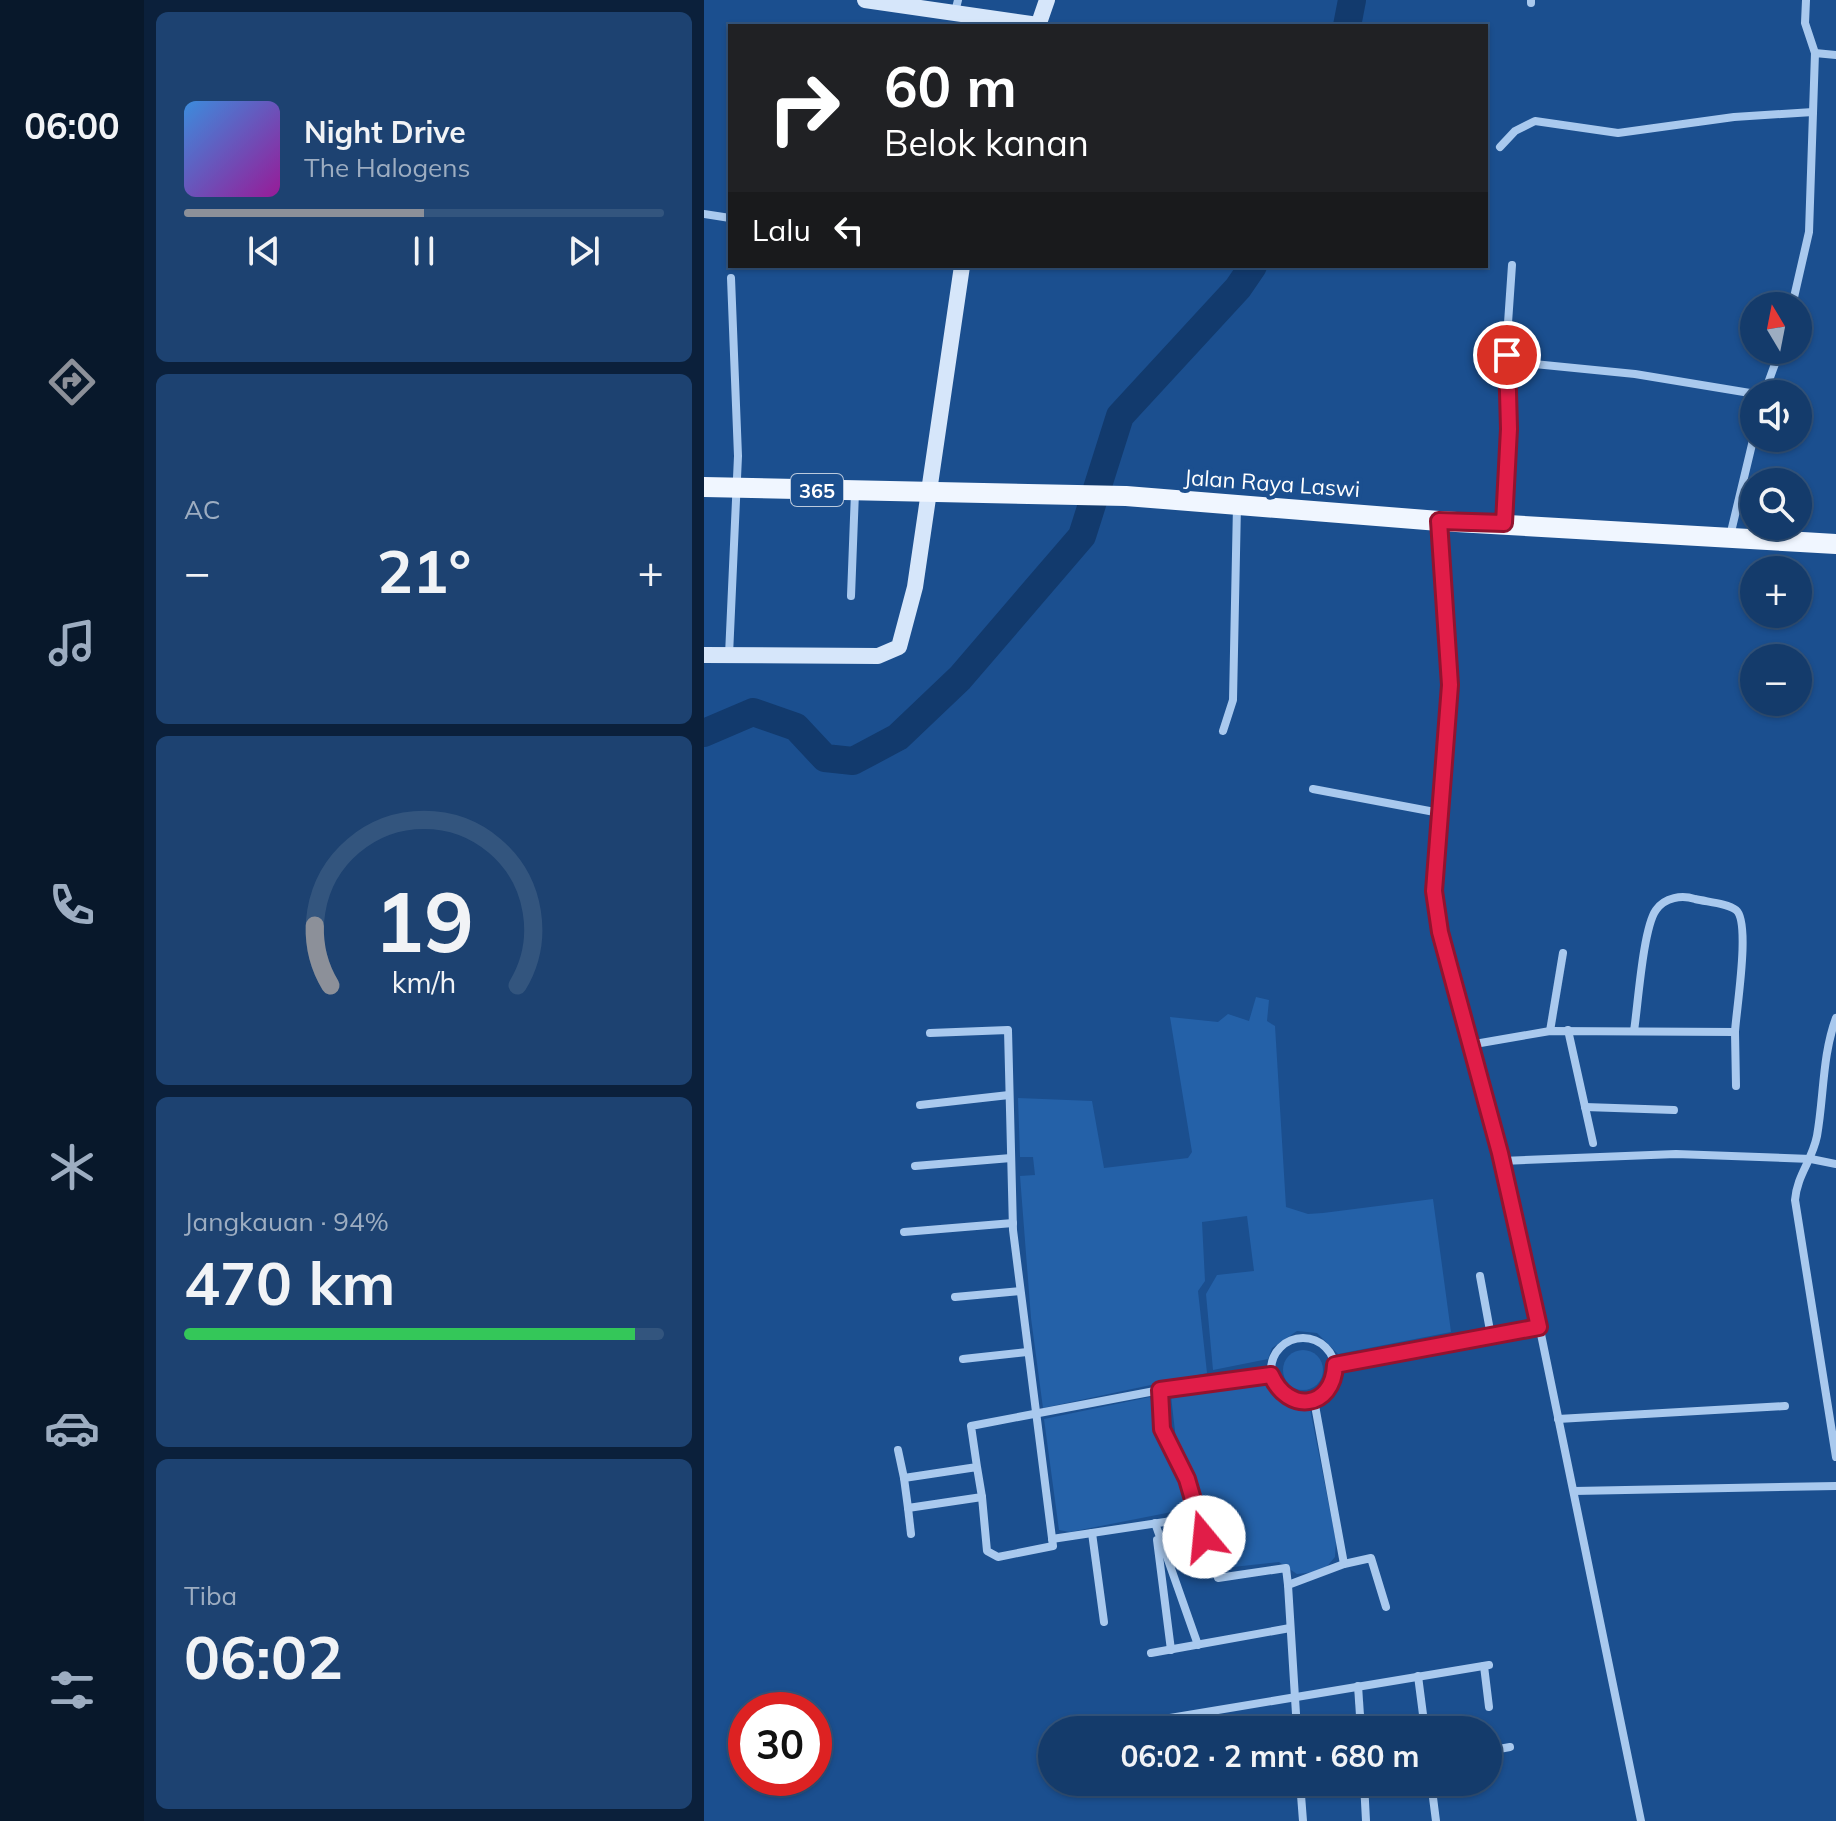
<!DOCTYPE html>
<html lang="id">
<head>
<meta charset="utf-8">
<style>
  :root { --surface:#143b6b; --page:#1d4271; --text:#f1f3f6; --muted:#9dadc1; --line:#33557e; --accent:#8c9099 }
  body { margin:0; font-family:Mulish,sans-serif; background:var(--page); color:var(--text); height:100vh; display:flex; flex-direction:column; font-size:30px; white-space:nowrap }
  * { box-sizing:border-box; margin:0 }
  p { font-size:26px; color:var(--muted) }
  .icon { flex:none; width:44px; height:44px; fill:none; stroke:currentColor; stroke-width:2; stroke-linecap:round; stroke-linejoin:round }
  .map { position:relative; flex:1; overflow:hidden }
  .details { display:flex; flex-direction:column; gap:12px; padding:12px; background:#0b203b; width:560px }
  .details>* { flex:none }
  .guide { position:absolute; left:24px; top:24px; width:760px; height:244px; border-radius:0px; box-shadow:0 2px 6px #0004,0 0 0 2px var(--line); background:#202124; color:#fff; overflow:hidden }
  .needle { width:52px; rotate:350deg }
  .fabs { position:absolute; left:1036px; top:292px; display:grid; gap:16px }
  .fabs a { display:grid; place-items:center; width:72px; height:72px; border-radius:50%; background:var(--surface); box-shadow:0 2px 6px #0004,0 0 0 2px var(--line); font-size:40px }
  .speed { position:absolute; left:24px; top:1692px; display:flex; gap:16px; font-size:40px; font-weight:700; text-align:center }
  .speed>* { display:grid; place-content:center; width:104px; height:104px; border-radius:50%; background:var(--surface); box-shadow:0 2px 6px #0004,0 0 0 2px var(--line); line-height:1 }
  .speed .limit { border:12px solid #d22; background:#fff; color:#111 }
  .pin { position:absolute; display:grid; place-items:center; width:68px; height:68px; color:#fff; margin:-34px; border:4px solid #fff; border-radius:50%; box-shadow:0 2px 8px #0007 }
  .me { position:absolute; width:88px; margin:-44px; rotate:343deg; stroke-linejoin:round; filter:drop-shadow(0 0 6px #0008) }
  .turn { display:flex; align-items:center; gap:28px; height:168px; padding:0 24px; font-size:36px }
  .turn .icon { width:104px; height:104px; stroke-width:2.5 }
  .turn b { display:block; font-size:56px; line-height:68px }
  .then { display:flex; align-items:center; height:76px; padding:0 24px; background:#0003; gap:16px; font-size:30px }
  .big { font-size:60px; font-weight:700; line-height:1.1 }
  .details .tile { flex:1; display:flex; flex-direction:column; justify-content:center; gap:12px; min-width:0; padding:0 28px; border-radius:12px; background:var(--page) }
  .details .dial { align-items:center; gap:0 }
  .dial svg { height:208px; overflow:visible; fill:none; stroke:var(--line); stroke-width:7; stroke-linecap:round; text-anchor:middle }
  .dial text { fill:var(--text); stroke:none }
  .song { display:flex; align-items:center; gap:24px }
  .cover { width:96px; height:96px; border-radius:12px; background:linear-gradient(135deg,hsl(210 70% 55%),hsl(300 70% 35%)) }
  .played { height:8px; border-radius:4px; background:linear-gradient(90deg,var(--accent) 50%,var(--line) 50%) }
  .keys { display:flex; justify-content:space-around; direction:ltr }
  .heat { display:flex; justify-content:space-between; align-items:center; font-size:44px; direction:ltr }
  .charge { height:12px; border-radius:6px; background:linear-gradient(90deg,#34c759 94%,var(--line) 0) }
  .trip { position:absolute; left:334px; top:1716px; width:464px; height:80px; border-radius:40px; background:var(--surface); box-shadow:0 2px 6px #0004,0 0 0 2px var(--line); font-weight:700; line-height:80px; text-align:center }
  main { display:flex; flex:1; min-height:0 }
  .menu { display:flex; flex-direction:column; width:144px; justify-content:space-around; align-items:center; background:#08182b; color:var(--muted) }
  .menu .icon { width:56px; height:56px }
  .menu .active { color:var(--accent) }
  .menu b { font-size:36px; color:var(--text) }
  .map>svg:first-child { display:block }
</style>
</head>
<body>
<main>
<nav class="menu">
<b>06:00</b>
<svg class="icon active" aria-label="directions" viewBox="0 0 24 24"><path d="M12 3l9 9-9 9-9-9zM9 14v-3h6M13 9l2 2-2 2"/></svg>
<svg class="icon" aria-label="music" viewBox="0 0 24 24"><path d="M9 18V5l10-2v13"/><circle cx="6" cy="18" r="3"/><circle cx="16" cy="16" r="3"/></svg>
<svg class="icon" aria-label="phone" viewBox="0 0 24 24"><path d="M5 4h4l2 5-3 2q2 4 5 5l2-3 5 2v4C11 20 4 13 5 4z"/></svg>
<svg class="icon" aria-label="climate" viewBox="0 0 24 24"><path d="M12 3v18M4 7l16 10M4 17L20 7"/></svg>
<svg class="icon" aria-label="car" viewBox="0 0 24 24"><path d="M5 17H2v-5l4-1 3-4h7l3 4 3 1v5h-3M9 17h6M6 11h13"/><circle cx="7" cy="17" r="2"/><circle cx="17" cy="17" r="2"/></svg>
<svg class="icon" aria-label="filters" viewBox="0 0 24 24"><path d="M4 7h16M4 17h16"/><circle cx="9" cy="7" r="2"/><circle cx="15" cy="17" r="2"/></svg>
</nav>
<section class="details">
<div class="tile">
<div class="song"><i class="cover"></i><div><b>Night Drive</b><p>The Halogens</p></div></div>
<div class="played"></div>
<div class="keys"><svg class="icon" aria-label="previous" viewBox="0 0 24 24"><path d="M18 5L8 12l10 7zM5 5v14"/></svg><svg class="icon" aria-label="pause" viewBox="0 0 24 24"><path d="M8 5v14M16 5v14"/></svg><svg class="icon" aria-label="next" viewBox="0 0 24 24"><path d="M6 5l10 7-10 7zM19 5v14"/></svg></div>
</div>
<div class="tile"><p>AC</p>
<div class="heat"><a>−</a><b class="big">21°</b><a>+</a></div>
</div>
<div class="tile dial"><svg viewBox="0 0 100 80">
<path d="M14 69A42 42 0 1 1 86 69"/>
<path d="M14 69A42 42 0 0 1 8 46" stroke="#8c9099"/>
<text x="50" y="56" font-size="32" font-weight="700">19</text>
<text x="50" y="72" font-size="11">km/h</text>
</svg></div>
<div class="tile"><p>Jangkauan · 94%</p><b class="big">470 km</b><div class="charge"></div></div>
<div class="tile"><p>Tiba</p><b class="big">06:02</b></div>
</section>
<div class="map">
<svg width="1132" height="1821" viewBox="0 0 1132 1821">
  <rect width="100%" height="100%" fill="#1b4f8f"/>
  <g fill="#2461a8">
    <polygon points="552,997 565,1000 563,1021 571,1026 582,1207 604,1214 619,1213 729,1199 747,1332 634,1354 613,1333 593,1331 568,1348 564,1359 509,1370 502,1294 513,1275 550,1271 543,1216 498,1222 501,1281 494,1291 503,1373 339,1408 327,1318 316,1176 331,1175 329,1157 316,1157 314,1098 388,1101 400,1168 484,1158 488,1152 466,1017 514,1022 524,1014 545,1021"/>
    <circle cx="599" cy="1370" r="20"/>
    <polygon points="560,1383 573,1399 606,1409 632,1541 631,1557 619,1571 593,1574 575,1562 529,1567 516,1562 491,1475 472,1440 467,1396"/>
    <polygon points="446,1397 459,1442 475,1469 483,1509 366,1532 355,1530 340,1419"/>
  </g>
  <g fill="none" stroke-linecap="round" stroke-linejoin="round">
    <g stroke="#123a6d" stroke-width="28">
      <polyline points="643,26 648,0"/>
      <polyline points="0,733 49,712 92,727 121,758 149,761 194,737 256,678 378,536 416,416 534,288 549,266"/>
    </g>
    <g stroke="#a9c9ee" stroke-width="8">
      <polyline points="1102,0 1101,23 1111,53"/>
      <polyline points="827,3 827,0"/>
      <polyline points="251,12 254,0"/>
      <polyline points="796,147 811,131 831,121 914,133 1030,117 1109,112"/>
      <polyline points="0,214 26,218"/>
      <polyline points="808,265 802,352 809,362 931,374 1052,394"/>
      <polyline points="1088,306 1105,232 1111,53 1132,55"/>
      <polyline points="1060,394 1076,350"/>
      <path d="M 735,521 C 738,589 747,657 745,724 C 742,799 724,855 736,932 L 823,1266 L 937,1821"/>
      <polyline points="801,522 805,429 803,356"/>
      <polyline points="1026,536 1050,436"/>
      <polyline points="147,596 151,492"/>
      <polyline points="25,655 34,456 27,278"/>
      <polyline points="519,731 529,700 533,505"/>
      <polyline points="609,789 736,813"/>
      <path d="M 1132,1018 C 1118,1056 1120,1097 1113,1136 C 1108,1161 1093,1175 1091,1200 L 1132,1457"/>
      <polyline points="864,1030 889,1143"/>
      <polyline points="846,1031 859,953"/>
      <polyline points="1031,1032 1032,1086"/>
      <polyline points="226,1033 304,1030 309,1230 349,1546 294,1557 283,1551 278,1497"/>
      <path d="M 765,1045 L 846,1031 L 1031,1032 C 1032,1011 1047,922 1032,910 C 1023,903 1003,902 991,899 C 978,895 961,897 952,910 C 939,928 934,1005 930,1031"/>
      <polyline points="216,1105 305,1095"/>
      <polyline points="881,1107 970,1110"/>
      <polyline points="798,1161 972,1154 1107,1159 1132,1164"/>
      <polyline points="211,1166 307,1158"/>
      <polyline points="200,1232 309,1223"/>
      <polyline points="776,1276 787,1336"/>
      <polyline points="251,1297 316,1291"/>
      <circle cx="599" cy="1370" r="32"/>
      <polyline points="259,1359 323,1352"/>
      <polyline points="631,1365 835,1327"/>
      <polyline points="456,1390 458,1429 483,1479 514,1578 582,1568 584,1585"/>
      <polyline points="854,1419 1081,1406"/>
      <polyline points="194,1450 200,1478"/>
      <polyline points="273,1467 278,1497 204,1508 200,1478 273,1467 267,1426 456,1390 567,1375"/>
      <polyline points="870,1491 1132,1486"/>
      <polyline points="204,1508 207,1534"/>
      <polyline points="451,1523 494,1645"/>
      <polyline points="388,1533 400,1622"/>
      <polyline points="348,1539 494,1517"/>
      <polyline points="453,1540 467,1650"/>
      <polyline points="640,1564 667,1558 682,1607"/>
      <polyline points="447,1653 586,1628"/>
      <polyline points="780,1666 785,1707"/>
      <polyline points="714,1676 721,1730"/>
      <polyline points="654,1686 657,1730"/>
      <polyline points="460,1719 785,1665"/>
      <polyline points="593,1730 584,1585 640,1564 610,1400"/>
      <polyline points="784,1751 806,1747"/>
      <polyline points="596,1782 599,1821"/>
      <polyline points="660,1782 662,1821"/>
      <polyline points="727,1782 732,1821"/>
      <polyline points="471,1784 482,1782"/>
    </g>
    <g stroke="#d6e6fa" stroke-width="16">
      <polyline points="161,0 334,25"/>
      <polyline points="334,26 343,0"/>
      <polyline points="0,655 174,656 195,647 211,587 258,266"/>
    </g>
    <polyline stroke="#f0f6ff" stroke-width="20" points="0,487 422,496 735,521 1132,544"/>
  </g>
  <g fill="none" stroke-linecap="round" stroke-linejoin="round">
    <defs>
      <path id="route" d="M 500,1537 L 483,1479 L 458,1429 L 456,1390 L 567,1375 C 584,1414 629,1409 631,1365 L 835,1327 L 796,1153 L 736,932 L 730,891 L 746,685 L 735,521 L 800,523 L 805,429 L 803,355"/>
    </defs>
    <use href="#route" stroke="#92132f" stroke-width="20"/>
    <use href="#route" stroke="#e11d48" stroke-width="14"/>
  </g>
  <g text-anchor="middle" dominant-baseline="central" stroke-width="8" stroke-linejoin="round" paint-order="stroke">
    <rect fill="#1b4f8f" stroke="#bbcadd" stroke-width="2" x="87" y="474" width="52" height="32" rx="6"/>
    <g font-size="20" font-weight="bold" fill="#fff">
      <text x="113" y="490">365</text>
    </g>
    <g font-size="22" fill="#fff" stroke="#1b4f8f">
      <text transform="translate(568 483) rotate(4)">Jalan Raya Laswi</text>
    </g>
  </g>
</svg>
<div class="fabs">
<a><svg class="needle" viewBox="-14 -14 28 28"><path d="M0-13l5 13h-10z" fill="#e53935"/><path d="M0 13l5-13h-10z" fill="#9dadc1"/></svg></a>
<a><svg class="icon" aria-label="sound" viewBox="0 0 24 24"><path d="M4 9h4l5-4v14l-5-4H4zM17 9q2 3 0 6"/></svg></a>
<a><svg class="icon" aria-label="search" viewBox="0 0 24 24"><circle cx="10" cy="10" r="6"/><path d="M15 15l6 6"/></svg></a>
<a>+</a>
<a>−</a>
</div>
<div class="speed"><div class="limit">30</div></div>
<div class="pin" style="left:803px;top:355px;background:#d93025"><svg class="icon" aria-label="arrive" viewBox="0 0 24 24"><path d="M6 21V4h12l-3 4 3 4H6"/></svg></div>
<svg class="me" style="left:500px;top:1537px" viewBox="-20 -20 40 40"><circle r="19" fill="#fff"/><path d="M0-13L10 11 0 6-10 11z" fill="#e11d48"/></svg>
<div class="trip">06:02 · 2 mnt · 680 m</div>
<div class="guide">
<div class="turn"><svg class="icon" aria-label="right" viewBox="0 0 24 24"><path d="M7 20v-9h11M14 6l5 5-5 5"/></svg><div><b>60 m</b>Belok kanan</div></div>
<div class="then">Lalu<svg class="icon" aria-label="left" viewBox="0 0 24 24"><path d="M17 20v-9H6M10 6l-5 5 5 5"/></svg></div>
</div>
</div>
</main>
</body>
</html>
